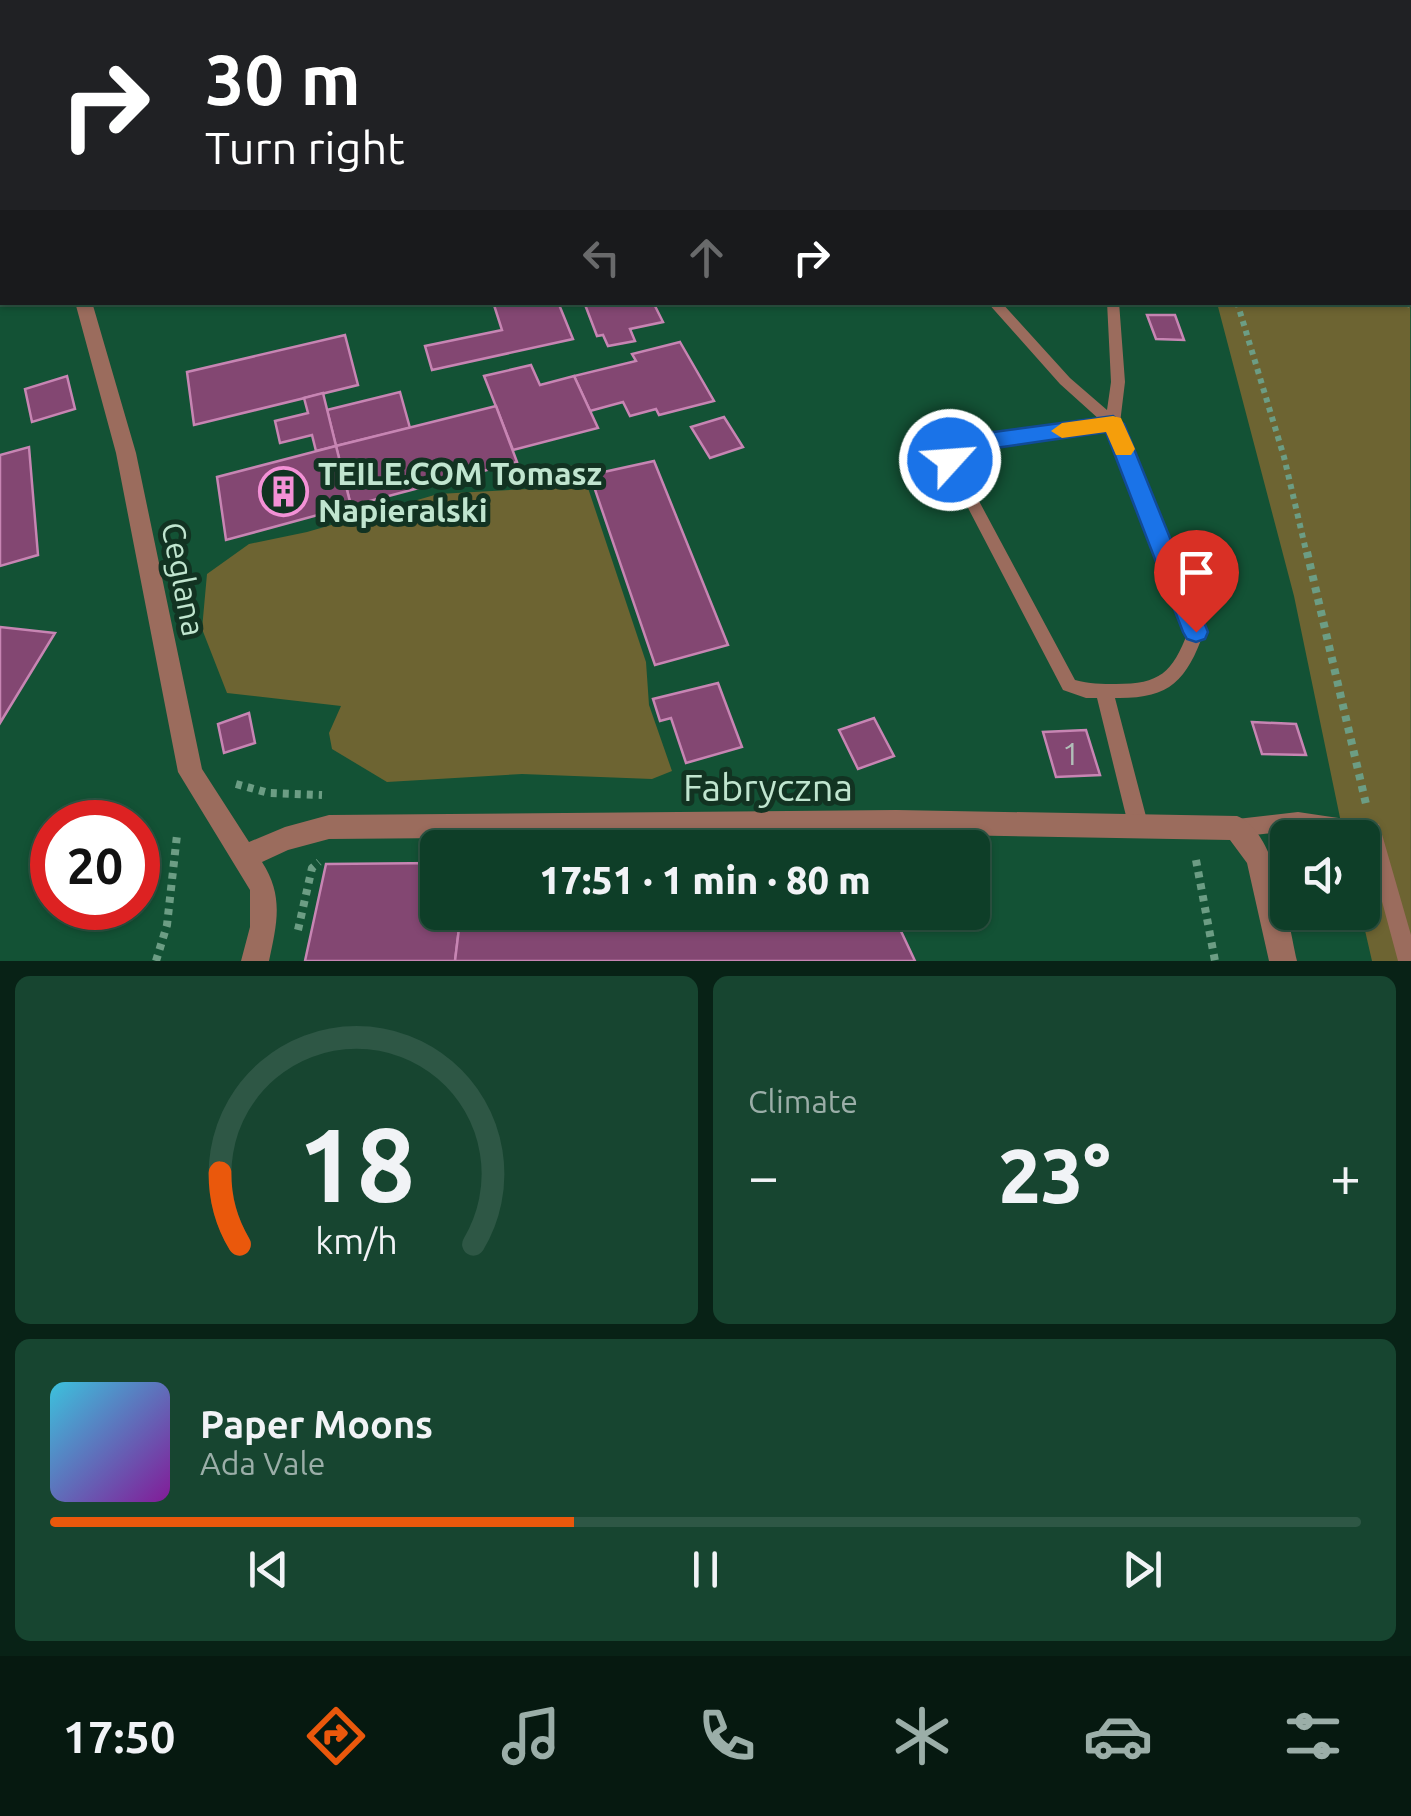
<!DOCTYPE html>
<html lang="en">
<head>
<meta charset="utf-8">
<style>
  :root { --surface:#0e3e28; --page:#174530; --text:#f1f3f6; --muted:#9baea8; --line:#2e5745; --accent:#ea580c }
  body { margin:0; font-family:Ubuntu,sans-serif; background:var(--page); color:var(--text); height:100vh; display:flex; flex-direction:column; font-size:38px; white-space:nowrap }
  * { box-sizing:border-box; margin:0 }
  p { font-size:32px; color:var(--muted) }
  .icon { flex:none; width:55px; height:55px; fill:none; stroke:currentColor; stroke-width:2; stroke-linecap:round; stroke-linejoin:round }
  .map { position:relative; height:961px; overflow:hidden }
  .panel { display:flex; flex-direction:column; gap:15px; padding:15px; background:#082216; flex:1 }
  .panel>* { flex:none }
  .banner { position:absolute; left:0px; top:0px; width:1412px; height:305px; box-shadow:0 2px 8px #0004,0 0 0 2px var(--line); background:#202124; color:#fff; overflow:hidden }
  .fabs { position:absolute; left:1270px; top:820px; display:grid; gap:20px }
  .fabs a { display:grid; place-items:center; width:110px; height:110px; border-radius:15px; background:var(--surface); box-shadow:0 2px 8px #0004,0 0 0 2px var(--line); font-size:50px }
  .speed { position:absolute; left:30px; top:800px; display:flex; gap:20px; font-size:50px; font-weight:700; text-align:center }
  .speed>* { display:grid; place-content:center; width:130px; height:130px; border-radius:50%; background:var(--surface); box-shadow:0 2px 8px #0004,0 0 0 2px var(--line); line-height:1 }
  .speed .limit { border:15px solid #d22; background:#fff; color:#111 }
  .pin { position:absolute; display:grid; place-items:center; width:85px; height:85px; color:#fff; margin:-102px -42px; border-radius:50% 50% 50% 0; rotate:-45deg; box-shadow:0 0 10px #0007 }
  .pin .icon { rotate:45deg }
  .me { position:absolute; width:110px; margin:-55px; rotate:64deg; stroke-linejoin:round; filter:drop-shadow(0 0 8px #0008) }
  .turn { display:flex; align-items:center; gap:35px; height:210px; padding:0 40px; font-size:45px }
  .turn .icon { width:130px; height:130px; stroke-width:2.5 }
  .turn b { display:block; font-size:70px; line-height:85px }
  .lanes { display:flex; align-items:center; height:95px; padding:0 40px; background:#0003; justify-content:center; gap:50px; direction:ltr }
  .lanes .off { opacity:.35 }
  .big { font-size:75px; font-weight:800; line-height:1.1 }
  .panel .tile { flex:1; display:flex; flex-direction:column; justify-content:center; gap:15px; min-width:0; padding:0 35px; border-radius:15px; background:var(--page) }
  .panel .dial { align-items:center; gap:0 }
  .dial svg { height:260px; overflow:visible; fill:none; stroke:var(--line); stroke-width:7; stroke-linecap:round; text-anchor:middle }
  .dial text { fill:var(--text); stroke:none }
  .song { display:flex; align-items:center; gap:30px }
  .cover { width:120px; height:120px; border-radius:15px; background:linear-gradient(135deg,hsl(190 70% 55%),hsl(290 70% 35%)) }
  .played { height:10px; border-radius:5px; background:linear-gradient(90deg,var(--accent) 40%,var(--line) 40%) }
  .keys { display:flex; justify-content:space-around; direction:ltr }
  .heat { display:flex; justify-content:space-between; align-items:center; font-size:55px; direction:ltr }
  .panel .tiles { flex:1; display:grid; gap:15px; grid-template-columns:1fr 1fr }
  .tile:last-child { grid-column:span 2 }
  .trip { position:absolute; left:420px; top:830px; width:570px; height:100px; border-radius:15px; background:var(--surface); box-shadow:0 2px 8px #0004,0 0 0 2px var(--line); font-weight:800; line-height:100px; text-align:center }
  .tab-bar { display:flex; height:160px; justify-content:space-around; align-items:center; background:#061910; color:var(--muted) }
  .tab-bar .icon { width:70px; height:70px }
  .tab-bar .active { color:var(--accent) }
  .tab-bar b { font-size:45px; color:var(--text) }
  .map>svg:first-child { display:block }
</style>
</head>
<body>
<div class="map">
<svg width="1411" height="961" viewBox="0 0 1411 961">
  <rect width="100%" height="100%" fill="#135235"/>
  <g fill="#6d6432">
    <polygon points="0,0 279,0 280,2 2,2 2,137"/>
    <polygon points="449,0 954,0 939,2"/>
    <polygon points="1410,155 1411,961 1372,961 1361,913 1362,838 1344,837 1294,596 1217,303 1410,302"/>
    <polygon points="587,464 584,476 646,662 649,705 672,771 652,779 522,774 387,782 332,749 329,733 341,706 227,693 202,629 207,574 249,544 307,532 438,494 528,489 569,466"/>
  </g>
  <g fill="#834772" stroke="#c785b3" stroke-width="2.5">
    <polygon points="493,302 558,302 573,339 432,370 425,346 502,330"/>
    <polygon points="584,302 653,302 663,322 630,329 635,341 608,346 603,335 597,336"/>
    <polygon points="1147,315 1175,315 1184,340 1156,339"/>
    <polygon points="345,335 358,385 194,425 187,372"/>
    <polygon points="680,342 714,401 659,415 656,409 630,416 623,402 590,411 574,376 636,361 632,354"/>
    <polygon points="531,365 540,385 574,376 598,428 513,450 484,376"/>
    <polygon points="67,376 75,409 32,422 25,389"/>
    <polygon points="400,392 410,428 336,446 327,410"/>
    <polygon points="323,393 336,446 316,451 312,435 280,443 275,421 308,413 304,398"/>
    <polygon points="496,406 517,462 351,506 336,446"/>
    <polygon points="724,417 743,447 710,458 691,427"/>
    <polygon points="336,446 351,506 226,540 217,477"/>
    <polygon points="29,447 38,555 0,566 0,455"/>
    <polygon points="654,461 728,645 655,665 590,475"/>
    <polygon points="0,627 55,633 0,723"/>
    <polygon points="718,683 742,747 686,763 671,718 660,721 653,699"/>
    <polygon points="249,713 255,743 224,753 218,724"/>
    <polygon points="874,718 894,756 858,769 839,730"/>
    <polygon points="1252,722 1296,724 1306,755 1262,754"/>
    <polygon points="1086,730 1100,775 1056,777 1043,732"/>
    <polygon points="438,863 438,912 461,912 455,961 305,961 326,864"/>
    <polygon points="461,912 892,912 915,961 455,961"/>
  </g>
  <g fill="none" stroke-linecap="round" stroke-linejoin="round">
    <g stroke="#6c9d84" stroke-width="6" stroke-dasharray="5 5" stroke-linecap="butt">
      <polyline points="1237,302 1284,457 1307,555"/>
      <polyline points="1408,302 1411,307"/>
    </g>
    <g stroke="#6c9d84" stroke-width="8" stroke-dasharray="6 6" stroke-linecap="butt">
      <polyline points="1307,552 1366,804"/>
      <polyline points="236,784 269,793 322,795"/>
      <polyline points="1196,860 1215,961"/>
      <polyline points="298,930 312,868 319,862"/>
      <polyline points="156,961 167,925 177,835"/>
    </g>
    <g fill="#9b6c5d" fill-rule="evenodd">
      <path d="M 987,302 L 1001,302 L 1070,378 L 1107,410 L 1111,382 L 1107,302 L 1119,302 L 1125,382 L 1120,423 L 1204,632 C 1186,682 1169,699 1115,698 L 1148,824 L 1145,830 L 1138,833 L 1131,830 L 1128,824 L 1097,698 L 1086,698 L 1063,690 L 943,460 L 947,445 L 964,439 L 1100,420 L 1060,384 ZM 1108,429 L 1188,632 C 1172,673 1160,684 1116,684 C 1102,684 1089,684 1075,680 L 957,460 L 959,452 L 966,449 Z"/>
      <polygon points="1298,812 1379,824 1411,935 1411,961 1398,961 1365,838 1298,830 1237,837 1230,834 1227,828 1230,822 1237,819"/>
    </g>
    <g fill="#9b6c5d" fill-rule="evenodd">
      <polygon points="0,158 2,159 2,171 0,170"/>
      <path d="M 75,302 L 92,302 L 136,453 L 202,769 L 249,842 L 285,827 L 329,815 L 896,810 L 1237,816 C 1277,832 1288,923 1297,961 L 1269,961 L 1247,863 L 1230,840 L 896,834 L 329,839 L 288,850 L 262,862 C 284,896 277,923 269,961 L 241,961 L 250,927 L 250,890 L 178,772 L 116,453 Z"/>
    </g>
  </g>
  <polygon fill="#1a73e8" stroke="#114b97" stroke-width="2.5" points="1113,416 1124,424 1208,632 1205,639 1196,642 1187,639 1183,632 1106,432 968,452 963,454 958,466 950,468 939,460 944,444 964,436"/>
  <polygon fill="#f59e0b" points="1113,416 1121,418 1135,449 1131,455 1116,455 1106,432 1062,438 1051,431 1062,423"/>
  <defs>
    <symbol id="building-ring" viewBox="-11 -11 22 22"><circle r="9.5" fill="#123322" stroke="#f391d6" stroke-width="1.5"/><path d="M-4-6H4V6H1V3H-1V6H-4ZM-2.5-4.3h1.7v1.8h-1.7ZM.8-4.3h1.7v1.8H.8ZM-2.5-1h1.7V.8h-1.7ZM.8-1h1.7V.8H.8Z" fill="#f391d6"/></symbol>
  </defs>
  <g fill-rule="evenodd">
    <use href="#building-ring" x="256" y="464" width="55" height="55"/>
  </g>
  <g text-anchor="middle" dominant-baseline="central" stroke-width="10" stroke-linejoin="round" paint-order="stroke">
    <g font-size="32" font-weight="bold" fill="#c0e5cf" stroke="#123322" text-anchor="start">
      <text x="318" y="473">TEILE.COM Tomasz<tspan x="318" dy="37">Napieralski</tspan></text>
    </g>
    <g font-size="32" fill="#c0e5cf" stroke="#123322">
      <text transform="translate(184 579) rotate(79)">Ceglana</text>
    </g>
    <g font-size="32" fill="#b1beb8">
      <text x="1071" y="753">1</text>
    </g>
    <g font-size="38" fill="#c0e5cf" stroke="#123322">
      <text x="768" y="787">Fabryczna</text>
    </g>
  </g>
</svg>
<div class="fabs">
<a><svg class="icon" aria-label="sound" viewBox="0 0 24 24"><path d="M4 9h4l5-4v14l-5-4H4zM17 9q2 3 0 6"/></svg></a>
</div>
<div class="speed"><div class="limit">20</div></div>
<div class="pin" style="left:1196px;top:632px;background:#d93025"><svg class="icon" aria-label="arrive" viewBox="0 0 24 24"><path d="M6 21V4h12l-3 4 3 4H6"/></svg></div>
<svg class="me" style="left:950px;top:460px" viewBox="-20 -20 40 40"><circle r="17" fill="#1a73e8" stroke="#fff" stroke-width="3"/><path d="M0-11L8 9 0 5-8 9z" fill="#fff"/></svg>
<div class="trip">17:51 · 1 min · 80 m</div>
<div class="banner">
<div class="turn"><svg class="icon" aria-label="right" viewBox="0 0 24 24"><path d="M7 20v-9h11M14 6l5 5-5 5"/></svg><div><b>30 m</b>Turn right</div></div>
<div class="lanes"><svg class="icon off" aria-label="left" viewBox="0 0 24 24"><path d="M17 20v-9H6M10 6l-5 5 5 5"/></svg><svg class="icon off" aria-label="ahead" viewBox="0 0 24 24"><path d="M12 20V5M6 11l6-6 6 6"/></svg><svg class="icon" aria-label="right" viewBox="0 0 24 24"><path d="M7 20v-9h11M14 6l5 5-5 5"/></svg></div>
</div>
</div>
<section class="panel">
<div class="tiles">
<div class="tile dial"><svg viewBox="0 0 100 80">
<path d="M14 69A42 42 0 1 1 86 69"/>
<path d="M14 69A42 42 0 0 1 8 47" stroke="#ea580c"/>
<text x="50" y="56" font-size="32" font-weight="700">18</text>
<text x="50" y="72" font-size="11">km/h</text>
</svg></div>
<div class="tile"><p>Climate</p>
<div class="heat"><a>−</a><b class="big">23°</b><a>+</a></div>
</div>
<div class="tile">
<div class="song"><i class="cover"></i><div><b>Paper Moons</b><p>Ada Vale</p></div></div>
<div class="played"></div>
<div class="keys"><svg class="icon" aria-label="previous" viewBox="0 0 24 24"><path d="M18 5L8 12l10 7zM5 5v14"/></svg><svg class="icon" aria-label="pause" viewBox="0 0 24 24"><path d="M8 5v14M16 5v14"/></svg><svg class="icon" aria-label="next" viewBox="0 0 24 24"><path d="M6 5l10 7-10 7zM19 5v14"/></svg></div>
</div>
</div>
</section>
<nav class="tab-bar">
<b>17:50</b>
<svg class="icon active" aria-label="directions" viewBox="0 0 24 24"><path d="M12 3l9 9-9 9-9-9zM9 14v-3h6M13 9l2 2-2 2"/></svg>
<svg class="icon" aria-label="music" viewBox="0 0 24 24"><path d="M9 18V5l10-2v13"/><circle cx="6" cy="18" r="3"/><circle cx="16" cy="16" r="3"/></svg>
<svg class="icon" aria-label="phone" viewBox="0 0 24 24"><path d="M5 4h4l2 5-3 2q2 4 5 5l2-3 5 2v4C11 20 4 13 5 4z"/></svg>
<svg class="icon" aria-label="climate" viewBox="0 0 24 24"><path d="M12 3v18M4 7l16 10M4 17L20 7"/></svg>
<svg class="icon" aria-label="car" viewBox="0 0 24 24"><path d="M5 17H2v-5l4-1 3-4h7l3 4 3 1v5h-3M9 17h6M6 11h13"/><circle cx="7" cy="17" r="2"/><circle cx="17" cy="17" r="2"/></svg>
<svg class="icon" aria-label="filters" viewBox="0 0 24 24"><path d="M4 7h16M4 17h16"/><circle cx="9" cy="7" r="2"/><circle cx="15" cy="17" r="2"/></svg>
</nav>
</body>
</html>
